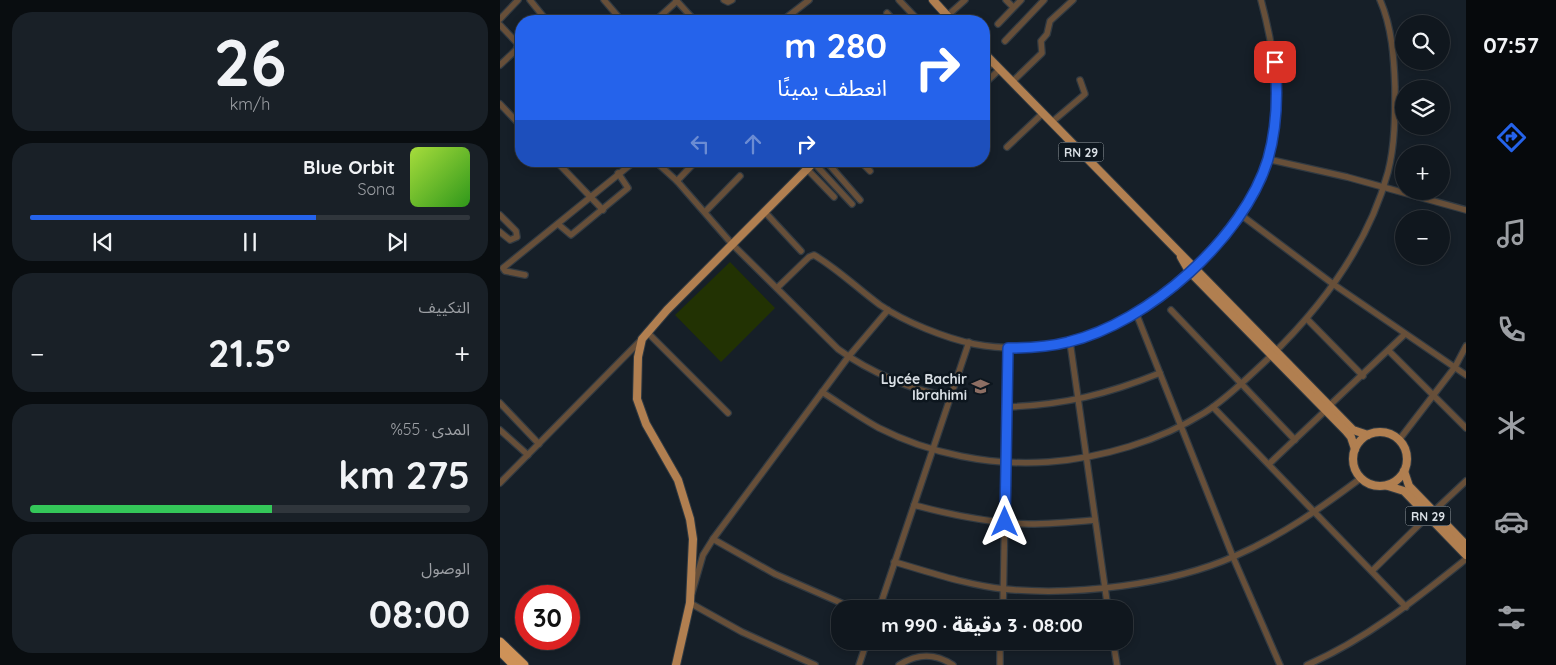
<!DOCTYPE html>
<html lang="ar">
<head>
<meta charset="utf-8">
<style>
  :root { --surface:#10171e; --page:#192027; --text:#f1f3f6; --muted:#9c9fa4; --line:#30363c; --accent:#2563eb }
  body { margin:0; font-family:Quicksand,"Noto Sans Arabic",sans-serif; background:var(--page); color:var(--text); direction:rtl; height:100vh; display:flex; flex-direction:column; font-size:19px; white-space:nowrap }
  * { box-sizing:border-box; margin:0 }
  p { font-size:16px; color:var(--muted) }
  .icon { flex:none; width:28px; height:28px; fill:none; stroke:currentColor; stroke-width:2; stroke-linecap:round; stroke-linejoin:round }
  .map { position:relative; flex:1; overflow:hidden; direction:ltr }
  .drawer { display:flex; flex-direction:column; gap:12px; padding:12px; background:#090d10; width:500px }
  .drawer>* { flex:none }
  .hud { position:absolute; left:15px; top:15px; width:475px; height:152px; border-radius:20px; box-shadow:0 2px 8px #0003,0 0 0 1px var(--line); direction:rtl; background:#2563eb; color:#fff; overflow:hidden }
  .controls { position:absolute; left:895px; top:15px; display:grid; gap:10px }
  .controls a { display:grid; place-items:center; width:55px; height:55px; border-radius:50%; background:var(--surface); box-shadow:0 2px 8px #0003,0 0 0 1px var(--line); font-size:25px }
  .speed { position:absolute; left:15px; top:585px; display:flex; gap:10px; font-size:25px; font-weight:700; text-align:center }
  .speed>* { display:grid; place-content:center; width:65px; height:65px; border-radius:50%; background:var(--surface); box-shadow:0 2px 8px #0003,0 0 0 1px var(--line); line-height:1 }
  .speed .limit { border:8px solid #d22; background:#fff; color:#111 }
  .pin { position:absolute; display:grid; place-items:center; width:42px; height:42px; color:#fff; margin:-21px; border-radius:10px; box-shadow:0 2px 8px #0006 }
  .me { position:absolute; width:55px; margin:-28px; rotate:0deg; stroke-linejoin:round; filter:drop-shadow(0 0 4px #0008) }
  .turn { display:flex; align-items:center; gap:18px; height:105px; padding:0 20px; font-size:22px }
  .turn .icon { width:65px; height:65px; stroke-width:2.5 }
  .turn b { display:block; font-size:35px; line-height:42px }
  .lanes { display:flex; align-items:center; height:48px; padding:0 20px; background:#0003; justify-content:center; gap:25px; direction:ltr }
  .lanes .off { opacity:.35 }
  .big { font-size:38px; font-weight:800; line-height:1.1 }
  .drawer .widget { flex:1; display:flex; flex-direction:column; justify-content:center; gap:8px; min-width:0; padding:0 18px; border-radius:20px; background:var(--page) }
  .drawer .dial { align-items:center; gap:0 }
  .dial b { font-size:65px; line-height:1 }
  .song { display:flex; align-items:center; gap:15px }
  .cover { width:60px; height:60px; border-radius:8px; background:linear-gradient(135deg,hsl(80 70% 55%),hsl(110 70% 35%)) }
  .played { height:5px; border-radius:2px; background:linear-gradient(90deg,var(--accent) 65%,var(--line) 65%) }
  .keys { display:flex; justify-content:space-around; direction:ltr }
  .heat { display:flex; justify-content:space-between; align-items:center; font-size:28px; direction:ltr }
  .charge { height:8px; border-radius:4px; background:linear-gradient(90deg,#34c759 55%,var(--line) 0) }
  .trip { position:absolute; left:331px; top:600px; width:302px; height:50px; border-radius:20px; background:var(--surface); box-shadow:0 2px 8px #0003,0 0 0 1px var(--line); font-weight:800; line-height:50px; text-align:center; direction:rtl }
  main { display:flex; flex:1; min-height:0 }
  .tabs { display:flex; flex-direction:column; width:90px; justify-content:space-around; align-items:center; background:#06090c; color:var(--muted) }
  .tabs .icon { width:35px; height:35px }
  .tabs .current { color:var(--accent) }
  .tabs b { font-size:22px; color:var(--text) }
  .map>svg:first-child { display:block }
</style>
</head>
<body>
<main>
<nav class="tabs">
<b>07:57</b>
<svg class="icon current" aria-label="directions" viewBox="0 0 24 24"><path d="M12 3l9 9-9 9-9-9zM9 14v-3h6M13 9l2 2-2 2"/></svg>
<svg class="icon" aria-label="music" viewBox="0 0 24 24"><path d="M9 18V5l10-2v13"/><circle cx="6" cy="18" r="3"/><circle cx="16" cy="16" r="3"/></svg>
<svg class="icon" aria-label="phone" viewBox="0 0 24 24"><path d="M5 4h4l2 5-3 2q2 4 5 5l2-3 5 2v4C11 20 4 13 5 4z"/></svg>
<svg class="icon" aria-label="climate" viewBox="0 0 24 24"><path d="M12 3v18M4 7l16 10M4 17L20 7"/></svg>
<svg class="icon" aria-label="car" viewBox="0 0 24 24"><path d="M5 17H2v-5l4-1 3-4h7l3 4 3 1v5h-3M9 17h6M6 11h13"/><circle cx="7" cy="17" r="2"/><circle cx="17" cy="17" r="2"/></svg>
<svg class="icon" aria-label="filters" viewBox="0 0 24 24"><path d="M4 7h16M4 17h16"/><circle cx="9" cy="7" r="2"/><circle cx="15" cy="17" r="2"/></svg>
</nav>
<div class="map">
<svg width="966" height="665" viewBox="0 0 966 665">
  <rect width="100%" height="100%" fill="#161f28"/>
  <polygon fill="#223203" points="230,262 275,308 221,362 175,315"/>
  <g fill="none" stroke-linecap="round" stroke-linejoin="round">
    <defs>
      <g id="minor">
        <polyline points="30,0 47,21"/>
        <polyline points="104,0 122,21"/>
        <polyline points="176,0 195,21"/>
        <polyline points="224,0 228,2 232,0"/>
        <polyline points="399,0 419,21"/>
        <polyline points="506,0 513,7"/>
        <polyline points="387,13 394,21"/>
        <polyline points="447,16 465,0"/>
        <polyline points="0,19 18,0"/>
        <polyline points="355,20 357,21"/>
        <polyline points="155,21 177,1"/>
        <polyline points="282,21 309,0"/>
        <polyline points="498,24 521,0"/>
        <polyline points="0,25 18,44 16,50 0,65"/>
        <polyline points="505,41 544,0"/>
        <polyline points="484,71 493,62"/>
        <polyline points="512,82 542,53 541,41 547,34 550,21 573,0"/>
        <polyline points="484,84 500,69"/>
        <polyline points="0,104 21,126"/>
        <polyline points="552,122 585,94 580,80"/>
        <polyline points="507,147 542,114"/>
        <polyline points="767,159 847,177 966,210"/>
        <polyline points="56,161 103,210"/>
        <path d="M 155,161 L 177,181 L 232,244 L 338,349 C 365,369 418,395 452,395"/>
        <polyline points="326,161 360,200"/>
        <polyline points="360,161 370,171"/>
        <polyline points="314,163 352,204"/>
        <polyline points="307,169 334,197"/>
        <polyline points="177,181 196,161"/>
        <polyline points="264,211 301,251"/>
        <polyline points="205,212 240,176"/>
        <polyline points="0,215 16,231 17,237 10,240 0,232"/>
        <polyline points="741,215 833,284 966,375"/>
        <polyline points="58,224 71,235 128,188 118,173"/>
        <polyline points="25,275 5,271 3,268 135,161"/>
        <path d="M 277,288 L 309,257 L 314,255 C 338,269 358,289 380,305 C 405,322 445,338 474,344 C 506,350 537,349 568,342 C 648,324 743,239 767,160 C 784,106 775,53 761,0"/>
        <polyline points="671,310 795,440"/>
        <polyline points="636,313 733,557 780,665"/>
        <polyline points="807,319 863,376"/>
        <polyline points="147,332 228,413"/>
        <polyline points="570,342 608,609"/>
        <polyline points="889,351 966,428"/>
        <path d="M 322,392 C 341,404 359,417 379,428 C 430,454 491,466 548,462 C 602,458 659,441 704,413 C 723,401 740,385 756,370 C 815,316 867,250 888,172 C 895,145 895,115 895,87 C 894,58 892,27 880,0"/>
        <polyline points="0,403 39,444"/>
        <polyline points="830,405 905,334"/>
        <path d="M 507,407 C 564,405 608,394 660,373"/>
        <polyline points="713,407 906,607"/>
        <polyline points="0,430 28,455"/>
        <polyline points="899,440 955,367 966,346"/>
        <polyline points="769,464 826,410"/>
        <polyline points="0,483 142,339"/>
        <path d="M 414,505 C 451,515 489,523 529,524 C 551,524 573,522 595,520"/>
        <polyline points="933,512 966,481"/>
        <polyline points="213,539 275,574 355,609"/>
        <path d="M 394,562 C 430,572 466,585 504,589 C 575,596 670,585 735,556 C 781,536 821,508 861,478"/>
        <polyline points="872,571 928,516"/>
        <polyline points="192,593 203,555 213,539 349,356 388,310"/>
        <polyline points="190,603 242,632 315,665"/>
        <polyline points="379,609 469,342"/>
        <polyline points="503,609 508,348"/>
        <polyline points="613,641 617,665"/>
        <polyline points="359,665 367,641"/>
        <path d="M 399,665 C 418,653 435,653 453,665"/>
        <polyline points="500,665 500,641"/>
        <path d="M 807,665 C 867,639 916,599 966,559"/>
      </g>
      <g id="major">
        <polyline points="433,0 452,21"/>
        <polyline points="484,53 853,430 868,435"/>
        <polyline points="681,257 689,271 846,431 851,437 855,449"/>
        <circle cx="880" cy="459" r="27"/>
        <polyline points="904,471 909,486 966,545"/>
        <polyline points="888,486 904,491 966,555"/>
        <polyline points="176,665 190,603 193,539 190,519 178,480 146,424 137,399 138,357 142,339 167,310 315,161"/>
      </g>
      <g id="highway">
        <polyline points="0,642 24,665"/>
        <polyline points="0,651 14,665"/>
      </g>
    </defs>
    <use href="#minor" stroke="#313a42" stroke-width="8"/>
    <use href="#major" stroke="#313a42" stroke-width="10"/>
    <use href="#highway" stroke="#313a42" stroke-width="11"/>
    <use href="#minor" stroke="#674f39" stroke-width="5.5"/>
    <use href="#major" stroke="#b17f50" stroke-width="8"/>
    <use href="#highway" stroke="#ce9258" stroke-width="9"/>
  </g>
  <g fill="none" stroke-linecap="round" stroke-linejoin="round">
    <defs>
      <path id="route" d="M 505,522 L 508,348 C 529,348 549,347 568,342 C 648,323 744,238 768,159 C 777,127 778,94 775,62"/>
    </defs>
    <use href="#route" stroke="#184099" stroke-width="12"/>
    <use href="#route" stroke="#2563eb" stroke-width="9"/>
  </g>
  <defs>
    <symbol id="school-bare" viewBox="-9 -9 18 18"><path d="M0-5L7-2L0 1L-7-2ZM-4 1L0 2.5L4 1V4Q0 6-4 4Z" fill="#8d6e63" stroke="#0d161e" stroke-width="2.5" paint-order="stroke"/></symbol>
  </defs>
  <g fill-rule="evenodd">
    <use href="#school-bare" x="468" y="374" width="25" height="25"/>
  </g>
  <g text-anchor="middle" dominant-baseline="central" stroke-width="5" stroke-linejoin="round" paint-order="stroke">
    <g fill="#0d161e" stroke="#9ca3a9" stroke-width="1">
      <rect x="558.5" y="142.5" width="45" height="19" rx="4"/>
      <rect x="905.5" y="506.5" width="45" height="19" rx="4"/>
    </g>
    <g font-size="12" font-weight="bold" fill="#d9dfe5">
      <text x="581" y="152">RN 29</text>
      <text x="928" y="516">RN 29</text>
    </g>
    <g font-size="14" font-weight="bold" fill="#d9dfe5" stroke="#0d161e" text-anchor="end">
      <text x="467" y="379">Lycée Bachir<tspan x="467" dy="16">Ibrahimi</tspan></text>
    </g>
  </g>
</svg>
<div class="controls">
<a><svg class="icon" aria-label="search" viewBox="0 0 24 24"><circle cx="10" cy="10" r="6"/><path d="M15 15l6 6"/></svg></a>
<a><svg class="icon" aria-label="layers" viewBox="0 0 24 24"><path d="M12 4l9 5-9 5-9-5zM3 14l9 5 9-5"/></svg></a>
<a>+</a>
<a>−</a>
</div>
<div class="speed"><div class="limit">30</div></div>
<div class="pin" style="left:775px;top:62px;background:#d93025"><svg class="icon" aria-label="arrive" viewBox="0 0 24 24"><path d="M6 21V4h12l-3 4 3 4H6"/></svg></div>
<svg class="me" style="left:505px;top:522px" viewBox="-20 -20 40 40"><path d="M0-17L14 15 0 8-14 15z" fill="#2563eb" stroke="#fff" stroke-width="4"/></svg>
<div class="trip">08:00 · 3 دقيقة · 990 m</div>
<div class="hud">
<div class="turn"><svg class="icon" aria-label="right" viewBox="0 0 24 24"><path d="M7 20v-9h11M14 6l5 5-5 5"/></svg><div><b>280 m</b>انعطف يمينًا</div></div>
<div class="lanes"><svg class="icon off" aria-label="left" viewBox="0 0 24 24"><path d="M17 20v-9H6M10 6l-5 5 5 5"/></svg><svg class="icon off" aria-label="ahead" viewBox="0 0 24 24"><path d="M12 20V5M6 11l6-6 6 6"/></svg><svg class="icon" aria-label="right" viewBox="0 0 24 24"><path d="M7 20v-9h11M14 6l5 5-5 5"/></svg></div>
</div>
</div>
<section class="drawer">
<div class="widget dial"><b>26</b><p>km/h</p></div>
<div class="widget">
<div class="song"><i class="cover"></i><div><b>Blue Orbit</b><p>Sona</p></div></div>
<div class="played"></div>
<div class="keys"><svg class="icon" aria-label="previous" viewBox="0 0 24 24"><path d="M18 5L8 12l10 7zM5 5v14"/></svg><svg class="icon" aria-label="pause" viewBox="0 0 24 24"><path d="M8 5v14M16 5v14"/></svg><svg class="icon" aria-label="next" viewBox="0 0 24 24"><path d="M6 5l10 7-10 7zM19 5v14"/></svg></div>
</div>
<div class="widget"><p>التكييف</p>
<div class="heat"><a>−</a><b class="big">21.5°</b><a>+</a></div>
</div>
<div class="widget"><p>المدى · 55%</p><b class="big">275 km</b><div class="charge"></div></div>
<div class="widget"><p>الوصول</p><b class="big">08:00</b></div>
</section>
</main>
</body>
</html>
